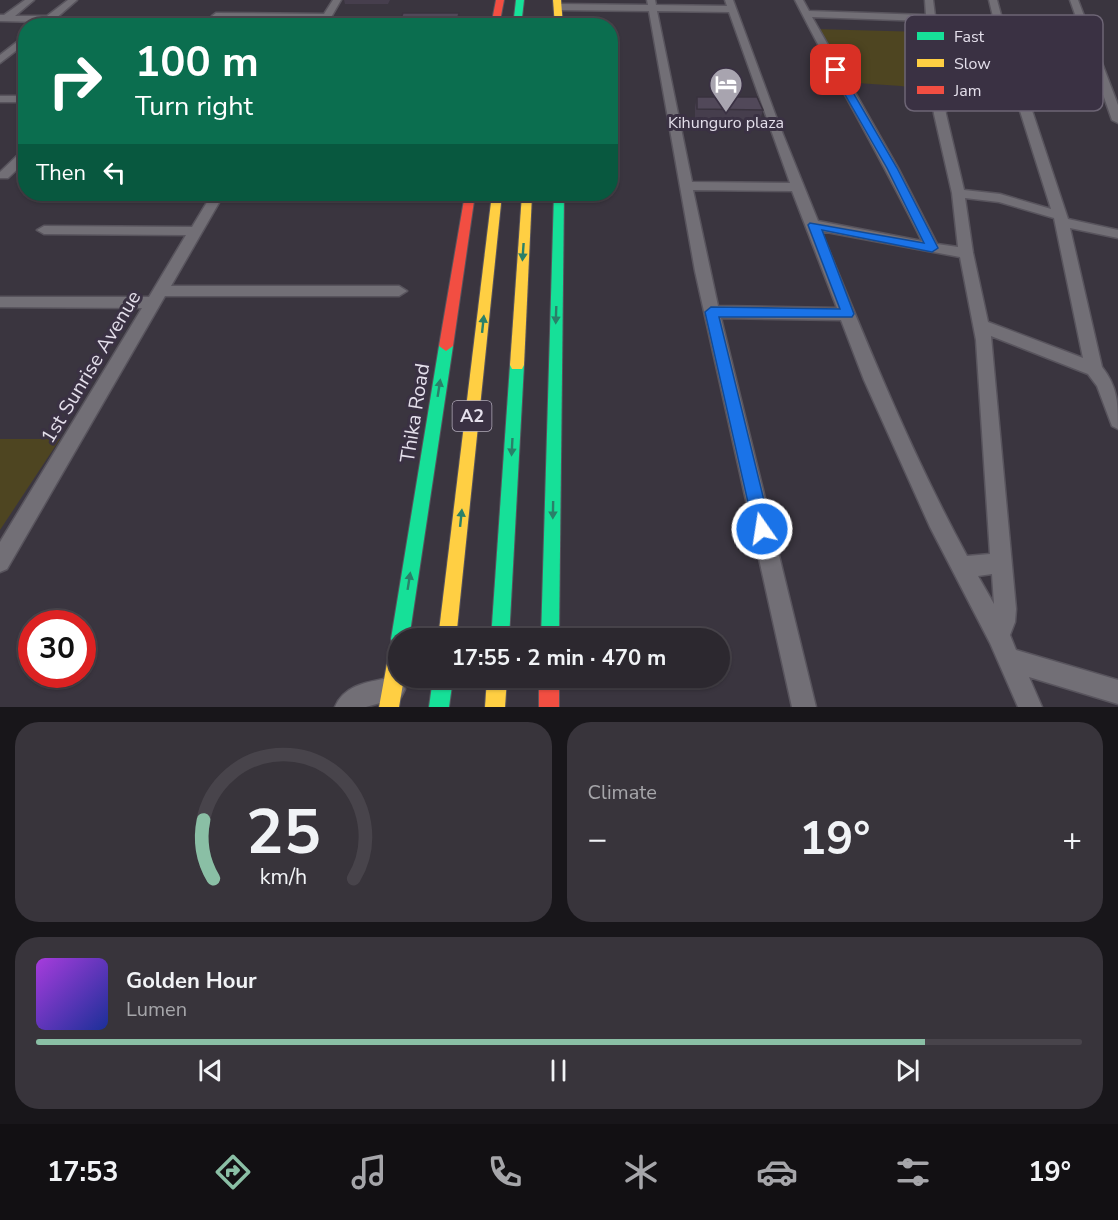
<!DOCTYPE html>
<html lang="en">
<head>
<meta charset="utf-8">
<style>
  :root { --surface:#2c282f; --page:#38343b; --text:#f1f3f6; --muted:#a6a6aa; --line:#48444b; --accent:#8abfa5 }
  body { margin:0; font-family:"Nunito Sans",sans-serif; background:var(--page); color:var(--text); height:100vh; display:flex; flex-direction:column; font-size:22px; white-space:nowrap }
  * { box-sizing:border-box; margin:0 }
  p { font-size:20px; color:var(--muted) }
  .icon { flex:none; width:33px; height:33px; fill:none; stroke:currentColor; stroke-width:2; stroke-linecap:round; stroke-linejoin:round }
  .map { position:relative; height:707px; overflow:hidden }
  .details { display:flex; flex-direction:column; gap:15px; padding:15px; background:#18161a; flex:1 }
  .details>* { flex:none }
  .hud { position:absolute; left:18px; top:18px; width:600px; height:183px; border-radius:24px; box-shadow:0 2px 4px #0004,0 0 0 2px var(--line); background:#0b6e4f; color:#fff; overflow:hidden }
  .speed { position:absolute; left:18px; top:610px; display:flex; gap:12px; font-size:30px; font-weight:700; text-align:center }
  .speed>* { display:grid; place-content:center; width:78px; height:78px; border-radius:50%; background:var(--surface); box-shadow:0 2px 4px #0004,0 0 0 2px var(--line); line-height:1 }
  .speed .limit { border:9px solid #d22; background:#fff; color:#111 }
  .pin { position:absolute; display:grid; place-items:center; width:51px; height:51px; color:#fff; margin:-26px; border-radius:12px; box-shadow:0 3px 9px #0006 }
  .me { position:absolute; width:66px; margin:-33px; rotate:347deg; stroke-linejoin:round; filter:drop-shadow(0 0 4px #0008) }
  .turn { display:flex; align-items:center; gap:21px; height:126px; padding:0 18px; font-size:27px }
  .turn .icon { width:78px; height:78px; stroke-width:2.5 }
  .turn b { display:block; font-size:42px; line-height:51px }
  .then { display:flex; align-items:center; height:57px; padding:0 18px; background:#0003; gap:12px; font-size:22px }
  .big { font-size:45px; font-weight:700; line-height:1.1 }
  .details .card { flex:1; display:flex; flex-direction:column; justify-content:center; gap:9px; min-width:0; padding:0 21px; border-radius:24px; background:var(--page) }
  .details .dial { align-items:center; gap:0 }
  .dial svg { height:156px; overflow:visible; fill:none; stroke:var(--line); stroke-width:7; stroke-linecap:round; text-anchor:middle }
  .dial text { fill:var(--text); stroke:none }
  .song { display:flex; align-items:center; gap:18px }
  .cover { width:72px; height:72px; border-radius:9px; background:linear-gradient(135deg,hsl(280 70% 55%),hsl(230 70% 35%)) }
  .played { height:6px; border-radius:3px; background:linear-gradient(90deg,var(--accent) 85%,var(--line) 85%) }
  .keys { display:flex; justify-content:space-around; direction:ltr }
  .heat { display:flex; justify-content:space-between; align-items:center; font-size:33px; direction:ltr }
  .details .tiles { flex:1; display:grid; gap:15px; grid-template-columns:1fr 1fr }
  .card:last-child { grid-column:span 2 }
  .trip { position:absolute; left:388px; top:628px; width:342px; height:60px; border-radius:30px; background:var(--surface); box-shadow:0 2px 4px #0004,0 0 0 2px var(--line); font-weight:700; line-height:60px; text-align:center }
  .tab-bar { display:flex; height:96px; justify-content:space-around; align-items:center; background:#121013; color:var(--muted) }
  .tab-bar .icon { width:42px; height:42px }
  .tab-bar .on { color:var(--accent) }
  .tab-bar b { font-size:27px; color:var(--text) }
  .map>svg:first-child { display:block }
</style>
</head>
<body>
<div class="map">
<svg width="1118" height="707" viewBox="0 0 1118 707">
  <rect width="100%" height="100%" fill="#3a353f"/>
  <g fill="#4e4521">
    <polygon points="813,29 925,32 931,91 901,86 842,82"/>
    <polygon points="0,439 60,439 0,530"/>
  </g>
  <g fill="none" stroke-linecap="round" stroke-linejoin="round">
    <defs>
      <g id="street">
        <polygon points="25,0 34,0 15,16 47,16 68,0 77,0 47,26 38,26 41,22 0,21 0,15 4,15"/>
        <polygon points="333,0 341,0 326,26 318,26 321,20 216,19 212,16 216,13 324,14"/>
        <path d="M 647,0 L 655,0 L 656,5 L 727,6 L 725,0 L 733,0 L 778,122 L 818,221 L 922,241 C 882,160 835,79 795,0 L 803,0 L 809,11 L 926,15 L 925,0 L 933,0 L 935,16 L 995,25 L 989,0 L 997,0 L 1004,26 L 1066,35 L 1082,34 L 1070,0 L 1078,0 L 1118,105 L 1118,123 L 1112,120 L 1084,40 L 1066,41 L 1006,32 L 1068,219 L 1118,230 L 1118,238 L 1070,228 L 1102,367 C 1118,387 1118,404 1118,429 L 1112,426 L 1097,386 L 1088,374 L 991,336 L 1016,609 L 1015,622 L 1010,635 L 1016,650 L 1118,680 L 1118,704 L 1029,677 L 1042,707 L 1018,707 L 990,643 L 930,527 L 864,380 L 841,320 L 721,318 L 816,707 L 792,707 L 695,271 L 649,11 L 559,10 L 555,7 L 559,4 L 648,5 ZM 657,11 L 729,12 L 790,183 L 692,182 ZM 812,17 L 926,21 L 934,114 L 952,193 L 958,247 L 937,244 L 898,168 ZM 936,22 L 996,30 L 1006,67 L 940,58 ZM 940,64 L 1008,73 L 1051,209 L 1000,194 L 964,190 L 946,114 ZM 693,190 L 792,191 L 837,308 L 718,306 ZM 965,198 L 999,202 L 1054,218 L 1083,358 L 988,322 L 973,253 ZM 821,231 L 960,257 L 976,340 L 990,554 L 967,556 C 910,451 866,341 821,231 ZM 992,574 L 994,604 L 978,576 Z"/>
        <polygon points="26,35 26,43 0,63 0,55"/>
        <rect x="0" y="96" width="26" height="6"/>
        <polygon points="22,151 26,151 26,161 8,178 0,178 0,172"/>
        <polygon points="212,194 224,194 171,286 399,286 407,291 399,296 165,296 7,569 0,572 0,542 142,308 0,307 0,297 149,297 186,235 44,234 37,230 44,226 192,227"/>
        <path d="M 393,677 L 401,681 L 405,689 L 401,697 L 366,707 L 335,707 C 345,683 371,682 393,677 Z"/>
      </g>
      <g id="fast">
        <polygon points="516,0 524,0 521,26 513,26"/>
        <polygon points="554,194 564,194 559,639 541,639"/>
        <polygon points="446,341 453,346 409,639 399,639 399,648 393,646 391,639 439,346"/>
        <polygon points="517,360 522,361 524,365 509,639 491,639 510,365 512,361"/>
        <polygon points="433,678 453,678 449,707 429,707"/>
      </g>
      <g id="slow">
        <polygon points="553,0 561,0 563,26 555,26"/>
        <polygon points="492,194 502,194 456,639 438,639"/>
        <polygon points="522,194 532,194 524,365 522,369 512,369 510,365"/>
        <polygon points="399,638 402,639 399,639 399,678 404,678 399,707 379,707 390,647 392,640"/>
        <polygon points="487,678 507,678 505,707 485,707"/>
      </g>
      <g id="jam">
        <polygon points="496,0 504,0 499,26 491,26"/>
        <polygon points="465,194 475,194 453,346 446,351 439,346"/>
        <rect x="539" y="678" width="20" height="29"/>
      </g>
    </defs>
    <use href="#street" stroke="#58545d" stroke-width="3"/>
    <use href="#fast" stroke="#58545d" stroke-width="2"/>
    <use href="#slow" stroke="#58545d" stroke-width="2"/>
    <use href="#jam" stroke="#58545d" stroke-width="2"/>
    <use href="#street" fill="#726f76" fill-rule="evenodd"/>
    <use href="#fast" fill="#16e098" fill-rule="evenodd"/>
    <use href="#slow" fill="#ffcf43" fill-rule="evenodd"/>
    <use href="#jam" fill="#f24e42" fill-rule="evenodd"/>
  </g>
  <g fill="#463e4d">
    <polygon points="344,0 390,0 388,4 345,4"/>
    <polygon points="697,97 763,110 760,120 695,119 695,107"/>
  </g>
  <polygon fill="#39323e" points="459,13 460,26 456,26"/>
  <g fill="#514859" stroke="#39323e" stroke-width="1.5">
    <polygon points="403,13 459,13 456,26 398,26"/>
    <polygon points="697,97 757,97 763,110 697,109"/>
  </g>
  <defs><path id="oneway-solid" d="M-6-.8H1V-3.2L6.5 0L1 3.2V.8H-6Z" transform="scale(1.5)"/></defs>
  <g fill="#2a8069">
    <use href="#oneway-solid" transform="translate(523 252) rotate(94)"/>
    <use href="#oneway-solid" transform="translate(556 315) rotate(92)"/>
    <use href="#oneway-solid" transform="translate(483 324) rotate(-84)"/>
    <use href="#oneway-solid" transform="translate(439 388) rotate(-81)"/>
    <use href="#oneway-solid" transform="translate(512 447) rotate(93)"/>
    <use href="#oneway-solid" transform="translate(553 510) rotate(91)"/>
    <use href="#oneway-solid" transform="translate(461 518) rotate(-84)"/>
    <use href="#oneway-solid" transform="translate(409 581) rotate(-81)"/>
  </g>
  <polygon fill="#1a73e8" stroke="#114b97" stroke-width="1.5" points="836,68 840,70 897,168 938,248 932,252 822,230 854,314 852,317 719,317 771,529 768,534 762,537 756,534 754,529 705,312 711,307 840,309 808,225 810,223 924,243 887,168 831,70"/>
  <defs>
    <symbol id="hotel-pin" viewBox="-11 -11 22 30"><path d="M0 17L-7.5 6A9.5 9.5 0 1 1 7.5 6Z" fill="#a8a4af" stroke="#3a3143"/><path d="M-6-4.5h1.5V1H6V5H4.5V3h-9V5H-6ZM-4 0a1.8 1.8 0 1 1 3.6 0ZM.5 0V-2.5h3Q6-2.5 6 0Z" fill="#fff"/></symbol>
  </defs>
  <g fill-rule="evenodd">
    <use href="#hotel-pin" x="707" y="65" width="38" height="52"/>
  </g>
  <g text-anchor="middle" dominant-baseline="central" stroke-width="6" stroke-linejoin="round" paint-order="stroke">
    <g font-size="16" fill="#e4dfeb" stroke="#3a3143">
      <text x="726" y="123">Kihunguro plaza</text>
    </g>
    <rect fill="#3a3143" stroke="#b1abb9" stroke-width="1.5" x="452.5" y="401" width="39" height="30" rx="4.5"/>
    <g font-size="18" font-weight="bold" fill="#e4dfeb">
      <text x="472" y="416">A2</text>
    </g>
    <g font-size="20" fill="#e4dfeb" stroke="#3a3143">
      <text transform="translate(91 367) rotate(-59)">1st Sunrise Avenue</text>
      <text transform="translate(415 413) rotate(-81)">Thika Road</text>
    </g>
  </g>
  <rect x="905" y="15" width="198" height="96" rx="9" fill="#3a3143" stroke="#6d6575" stroke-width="1.5"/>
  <rect x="917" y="32" width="27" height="8" fill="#16e098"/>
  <rect x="917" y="59" width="27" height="8" fill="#ffcf43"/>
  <rect x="917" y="86" width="27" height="8" fill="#f24e42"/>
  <g font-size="16" fill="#e4dfeb">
    <text x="954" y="42">Fast</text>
    <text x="954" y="69">Slow</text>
    <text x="954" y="96">Jam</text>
  </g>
</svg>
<div class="speed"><div class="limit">30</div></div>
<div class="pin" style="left:836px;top:70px;background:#d93025"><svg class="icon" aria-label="arrive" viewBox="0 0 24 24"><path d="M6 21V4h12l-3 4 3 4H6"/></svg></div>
<svg class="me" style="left:762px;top:529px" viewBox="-20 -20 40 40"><circle r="17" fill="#1a73e8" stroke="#fff" stroke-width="3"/><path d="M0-11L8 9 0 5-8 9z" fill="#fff"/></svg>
<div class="trip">17:55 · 2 min · 470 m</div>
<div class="hud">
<div class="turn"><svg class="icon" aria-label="right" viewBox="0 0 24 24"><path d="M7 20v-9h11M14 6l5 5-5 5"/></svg><div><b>100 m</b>Turn right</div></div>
<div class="then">Then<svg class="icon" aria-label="left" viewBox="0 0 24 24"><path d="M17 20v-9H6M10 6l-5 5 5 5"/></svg></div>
</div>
</div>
<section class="details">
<div class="tiles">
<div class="card dial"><svg viewBox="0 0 100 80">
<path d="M14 69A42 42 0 1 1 86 69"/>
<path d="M14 69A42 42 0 0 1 9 39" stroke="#8abfa5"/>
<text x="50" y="56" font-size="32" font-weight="700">25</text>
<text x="50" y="72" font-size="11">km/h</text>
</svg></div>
<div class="card"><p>Climate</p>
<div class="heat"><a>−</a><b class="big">19°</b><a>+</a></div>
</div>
<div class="card">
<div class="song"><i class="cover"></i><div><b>Golden Hour</b><p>Lumen</p></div></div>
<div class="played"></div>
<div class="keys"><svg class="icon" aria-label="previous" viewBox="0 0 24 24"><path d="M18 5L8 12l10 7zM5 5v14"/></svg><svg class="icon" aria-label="pause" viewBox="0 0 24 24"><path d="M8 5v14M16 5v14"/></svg><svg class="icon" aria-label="next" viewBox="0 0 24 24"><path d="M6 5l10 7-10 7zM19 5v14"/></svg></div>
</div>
</div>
</section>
<nav class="tab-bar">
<b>17:53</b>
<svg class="icon on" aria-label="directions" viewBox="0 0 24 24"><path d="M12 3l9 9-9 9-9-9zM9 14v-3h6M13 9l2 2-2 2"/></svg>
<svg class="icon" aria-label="music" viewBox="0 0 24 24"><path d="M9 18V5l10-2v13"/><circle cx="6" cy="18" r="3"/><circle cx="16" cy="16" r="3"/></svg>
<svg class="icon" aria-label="phone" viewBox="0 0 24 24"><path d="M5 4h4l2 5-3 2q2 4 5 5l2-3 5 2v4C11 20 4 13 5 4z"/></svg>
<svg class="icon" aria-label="climate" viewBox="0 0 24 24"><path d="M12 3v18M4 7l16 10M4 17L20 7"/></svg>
<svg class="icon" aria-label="car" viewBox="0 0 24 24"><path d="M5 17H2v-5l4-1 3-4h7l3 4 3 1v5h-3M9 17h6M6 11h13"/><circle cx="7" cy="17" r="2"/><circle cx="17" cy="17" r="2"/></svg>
<svg class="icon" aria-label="filters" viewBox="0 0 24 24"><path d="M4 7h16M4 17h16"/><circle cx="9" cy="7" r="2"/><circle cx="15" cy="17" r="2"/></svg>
<b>19°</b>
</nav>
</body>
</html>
